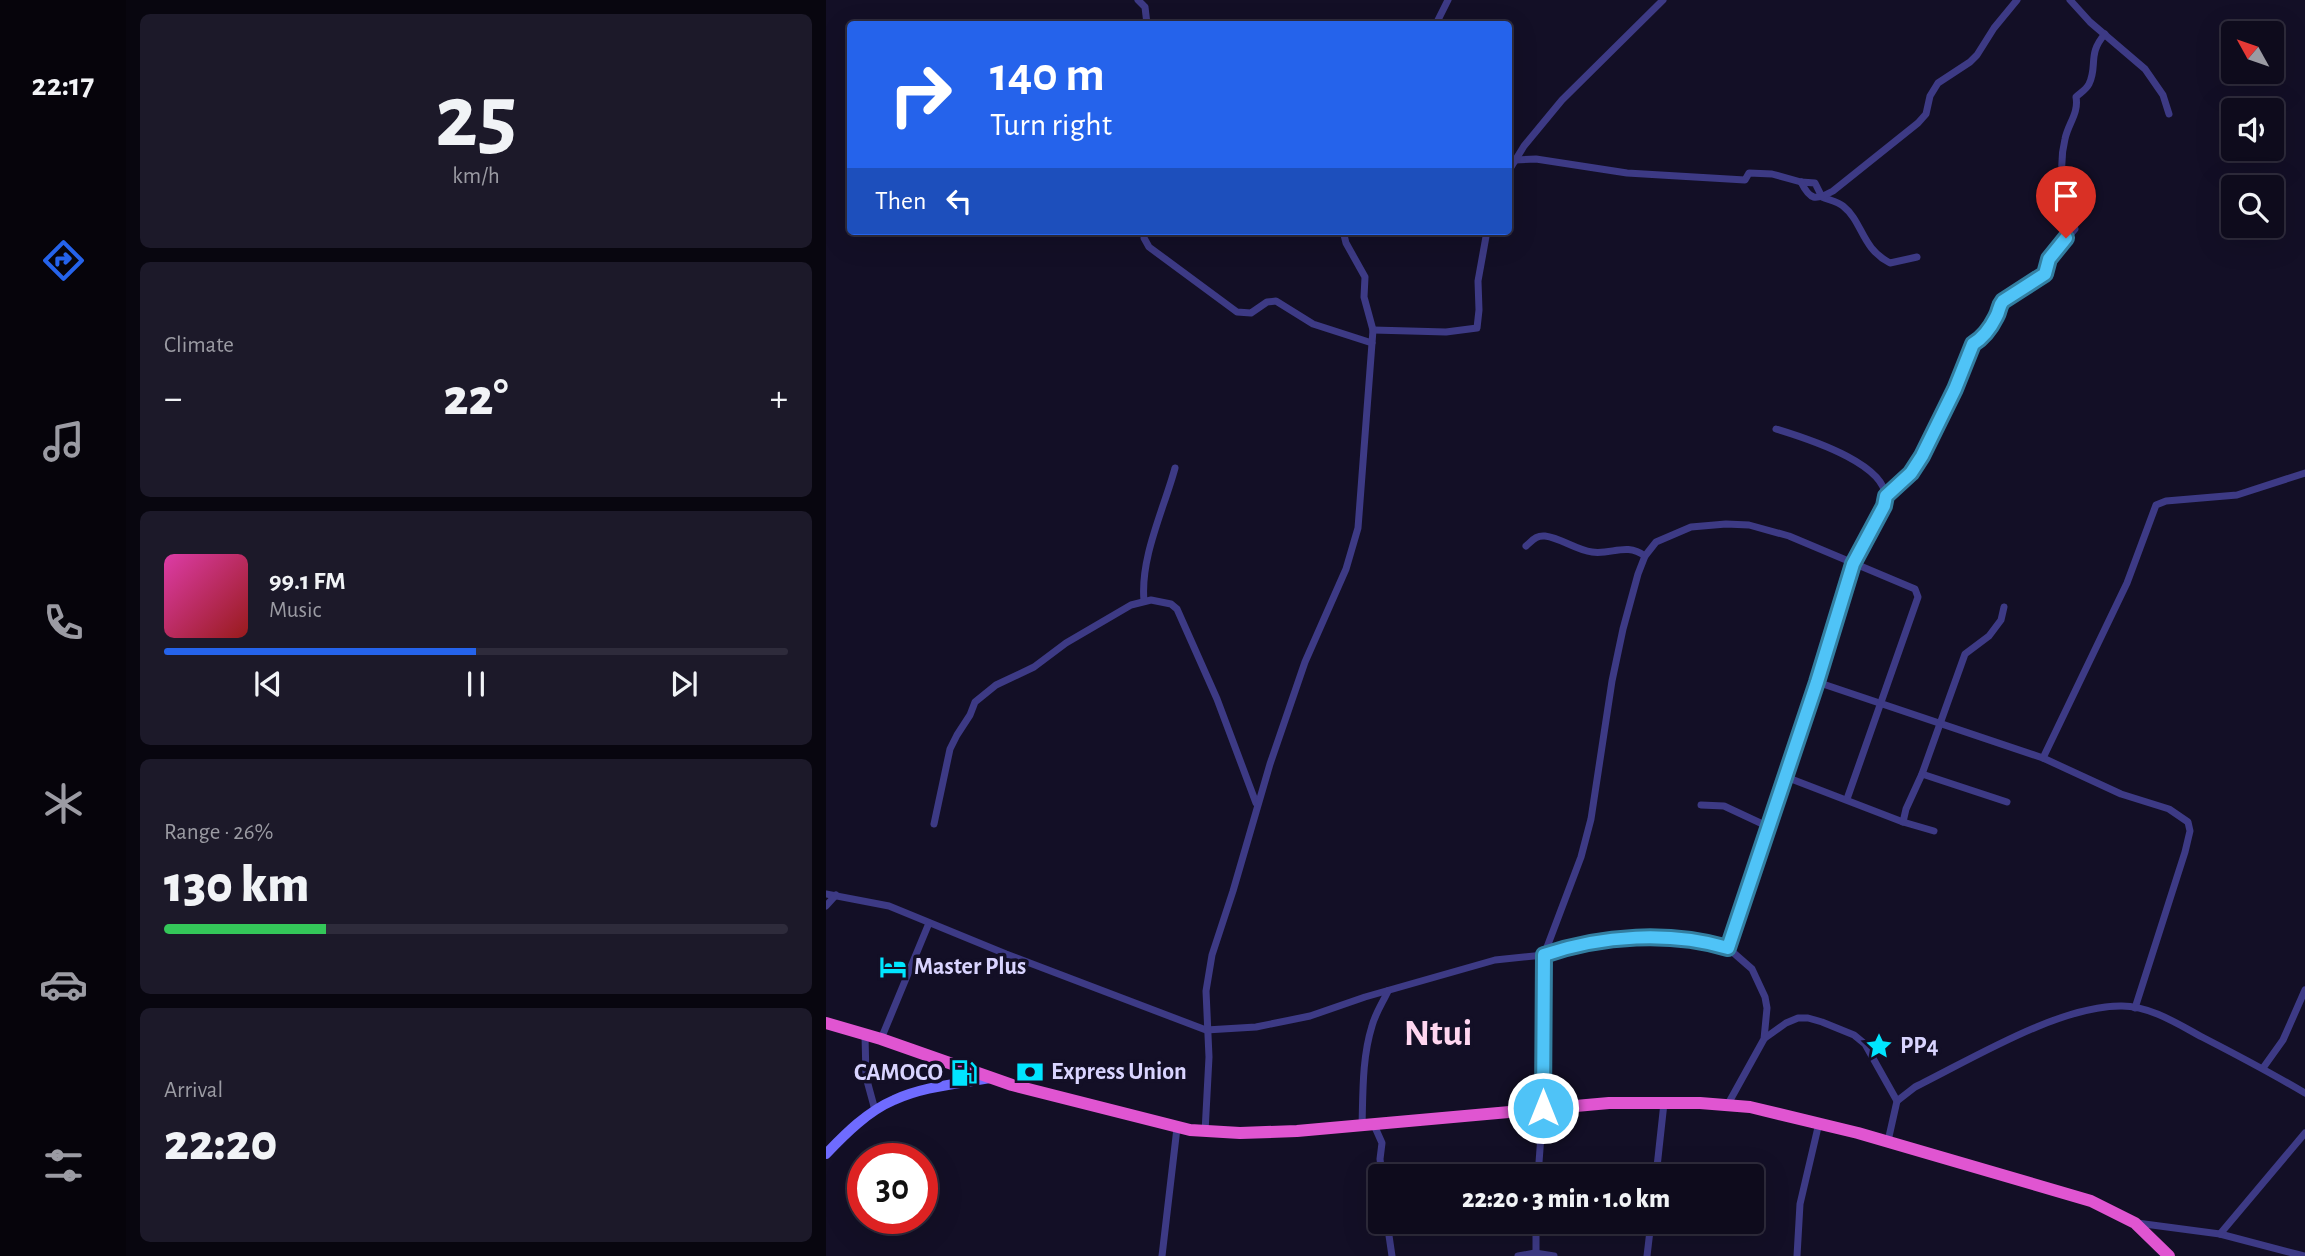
<!DOCTYPE html>
<html lang="en">
<head>
<meta charset="utf-8">
<style>
  :root { --surface:#0e0b1c; --page:#1c1929; --text:#f1f3f6; --muted:#9b9ba3; --line:#2e2b3b; --accent:#2563eb }
  body { margin:0; font-family:"Alegreya Sans",sans-serif; background:var(--page); color:var(--text); height:100vh; display:flex; flex-direction:column; font-size:26px; white-space:nowrap }
  * { box-sizing:border-box; margin:0 }
  p { font-size:23px; color:var(--muted) }
  .icon { flex:none; width:38px; height:38px; fill:none; stroke:currentColor; stroke-width:2; stroke-linecap:round; stroke-linejoin:round }
  .map { position:relative; flex:1; overflow:hidden }
  .sheet { display:flex; flex-direction:column; gap:14px; padding:14px; background:#08060f; width:700px }
  .sheet>* { flex:none }
  .top-card { position:absolute; left:21px; top:21px; width:665px; height:214px; border-radius:7px; box-shadow:0 7px 28px #0002,0 0 0 2px var(--line); background:#2563eb; color:#fff; overflow:hidden }
  .needle { width:46px; rotate:310deg }
  .controls { position:absolute; left:1395px; top:21px; display:grid; gap:14px }
  .controls a { display:grid; place-items:center; width:63px; height:63px; border-radius:7px; background:var(--surface); box-shadow:0 7px 28px #0002,0 0 0 2px var(--line); font-size:35px }
  .speed { position:absolute; left:21px; top:1143px; display:flex; gap:14px; font-size:35px; font-weight:700; text-align:center }
  .speed>* { display:grid; place-content:center; width:91px; height:91px; border-radius:50%; background:var(--surface); box-shadow:0 7px 28px #0002,0 0 0 2px var(--line); line-height:1 }
  .speed .limit { border:10px solid #d22; background:#fff; color:#111 }
  .pin { position:absolute; display:grid; place-items:center; width:60px; height:60px; color:#fff; margin:-72px -30px; border-radius:50% 50% 50% 0; rotate:-45deg; box-shadow:0 0 7px #0007 }
  .pin .icon { rotate:45deg }
  .me { position:absolute; width:77px; margin:-38px; rotate:0deg; stroke-linejoin:round; filter:drop-shadow(0 0 5px #0008) }
  .turn { display:flex; align-items:center; gap:24px; height:147px; padding:0 28px; font-size:32px }
  .turn .icon { width:91px; height:91px; stroke-width:2.5 }
  .turn b { display:block; font-size:49px; line-height:60px }
  .then { display:flex; align-items:center; height:66px; padding:0 28px; background:#0003; gap:14px; font-size:26px }
  .big { font-size:52px; font-weight:800; line-height:1.1 }
  .sheet .tile { flex:1; display:flex; flex-direction:column; justify-content:center; gap:10px; min-width:0; padding:0 24px; border-radius:10px; background:var(--page) }
  .sheet .dial { align-items:center; gap:0 }
  .dial b { font-size:91px; line-height:1 }
  .song { display:flex; align-items:center; gap:21px }
  .cover { width:84px; height:84px; border-radius:10px; background:linear-gradient(135deg,hsl(320 70% 55%),hsl(0 70% 35%)) }
  .played { height:7px; border-radius:4px; background:linear-gradient(90deg,var(--accent) 50%,var(--line) 50%) }
  .keys { display:flex; justify-content:space-around; direction:ltr }
  .heat { display:flex; justify-content:space-between; align-items:center; font-size:38px; direction:ltr }
  .charge { height:10px; border-radius:5px; background:linear-gradient(90deg,#34c759 26%,var(--line) 0) }
  .trip { position:absolute; left:542px; top:1164px; width:396px; height:70px; border-radius:7px; background:var(--surface); box-shadow:0 7px 28px #0002,0 0 0 2px var(--line); font-weight:800; line-height:70px; text-align:center }
  main { display:flex; flex:1; min-height:0 }
  .menu { display:flex; flex-direction:column; width:126px; justify-content:space-around; align-items:center; background:#06040b; color:var(--muted) }
  .menu .icon { width:49px; height:49px }
  .menu .on { color:var(--accent) }
  .menu b { font-size:32px; color:var(--text) }
  .map>svg:first-child { display:block }
</style>
</head>
<body>
<main>
<nav class="menu">
<b>22:17</b>
<svg class="icon on" aria-label="directions" viewBox="0 0 24 24"><path d="M12 3l9 9-9 9-9-9zM9 14v-3h6M13 9l2 2-2 2"/></svg>
<svg class="icon" aria-label="music" viewBox="0 0 24 24"><path d="M9 18V5l10-2v13"/><circle cx="6" cy="18" r="3"/><circle cx="16" cy="16" r="3"/></svg>
<svg class="icon" aria-label="phone" viewBox="0 0 24 24"><path d="M5 4h4l2 5-3 2q2 4 5 5l2-3 5 2v4C11 20 4 13 5 4z"/></svg>
<svg class="icon" aria-label="climate" viewBox="0 0 24 24"><path d="M12 3v18M4 7l16 10M4 17L20 7"/></svg>
<svg class="icon" aria-label="car" viewBox="0 0 24 24"><path d="M5 17H2v-5l4-1 3-4h7l3 4 3 1v5h-3M9 17h6M6 11h13"/><circle cx="7" cy="17" r="2"/><circle cx="17" cy="17" r="2"/></svg>
<svg class="icon" aria-label="filters" viewBox="0 0 24 24"><path d="M4 7h16M4 17h16"/><circle cx="9" cy="7" r="2"/><circle cx="15" cy="17" r="2"/></svg>
</nav>
<section class="sheet">
<div class="tile dial"><b>25</b><p>km/h</p></div>
<div class="tile"><p>Climate</p>
<div class="heat"><a>−</a><b class="big">22°</b><a>+</a></div>
</div>
<div class="tile">
<div class="song"><i class="cover"></i><div><b>99.1 FM</b><p>Music</p></div></div>
<div class="played"></div>
<div class="keys"><svg class="icon" aria-label="previous" viewBox="0 0 24 24"><path d="M18 5L8 12l10 7zM5 5v14"/></svg><svg class="icon" aria-label="pause" viewBox="0 0 24 24"><path d="M8 5v14M16 5v14"/></svg><svg class="icon" aria-label="next" viewBox="0 0 24 24"><path d="M6 5l10 7-10 7zM19 5v14"/></svg></div>
</div>
<div class="tile"><p>Range · 26%</p><b class="big">130 km</b><div class="charge"></div></div>
<div class="tile"><p>Arrival</p><b class="big">22:20</b></div>
</section>
<div class="map">
<svg width="1479" height="1256" viewBox="0 0 1479 1256">
  <rect width="100%" height="100%" fill="#130f26"/>
  <g fill="none" stroke-linecap="round" stroke-linejoin="round">
    <g stroke="#3d3a85" stroke-width="7">
      <polyline points="312,0 319,7 321,24"/>
      <polyline points="1244,0 1264,22 1319,69 1337,95 1343,114"/>
      <polyline points="610,24 622,0"/>
      <path d="M 689,160 L 710,159 L 801,173 L 919,180 L 923,173 L 946,174 L 975,182 L 989,183 L 996,197 C 1003,200 1012,202 1017,206 C 1037,222 1035,248 1064,263 L 1091,257"/>
      <polyline points="682,172 698,146 736,100 837,0"/>
      <path d="M 975,182 C 984,200 989,201 1007,191 L 1092,123 L 1100,114 L 1104,96 L 1112,83 L 1144,62 L 1151,55 L 1168,28 L 1191,0"/>
      <polyline points="319,231 318,238 323,247 411,312 425,313 441,302 450,301 487,324 546,343"/>
      <polyline points="547,330 620,332 651,328 653,310 652,281 661,231"/>
      <path d="M 1061,496 C 1103,465 1128,392 1147,344 C 1159,337 1173,320 1173,306 L 1219,274 L 1223,259 L 1249,229 C 1239,198 1231,171 1239,139 C 1242,124 1253,113 1250,97 C 1254,93 1260,90 1263,84 C 1272,66 1261,54 1279,34"/>
      <path d="M 700,546 C 706,541 710,535 719,536 C 735,538 750,550 766,552 C 786,555 800,542 819,556"/>
      <path d="M 318,601 C 314,557 338,509 349,468"/>
      <polyline points="991,682 1217,758 1295,794 1343,809 1362,822 1364,831 1359,852 1309,1008"/>
      <polyline points="1217,758 1301,583 1330,505 1340,501 1411,495 1479,473"/>
      <polyline points="1096,774 1181,802"/>
      <polyline points="960,777 1077,822 1108,831"/>
      <polyline points="875,805 898,806 943,827"/>
      <polyline points="1077,822 1080,809 1096,774 1139,654 1163,636 1175,620 1178,607"/>
      <polyline points="108,824 124,749 131,735 144,715 149,702 170,685 208,667 240,643 305,605 325,600 345,604 351,609 391,699 430,803"/>
      <polyline points="0,894 63,906 180,954 380,1030 430,1027 484,1016 539,997 669,960 718,955 753,946 802,940 846,937 884,943 902,948 926,969 939,997 941,1008 938,1039 902,1104"/>
      <polyline points="0,906 10,895"/>
      <path d="M 902,948 L 991,682 L 1026,564 L 1058,506 C 1073,466 976,437 950,429"/>
      <polyline points="39,1035 40,1077 49,1110"/>
      <polyline points="939,1038 960,1023 972,1018 982,1018 996,1022 1028,1035 1039,1044 1071,1101"/>
      <polyline points="55,1039 103,923"/>
      <polyline points="1437,1068 1457,1040 1479,990"/>
      <polyline points="548,1125 556,1143 554,1159 556,1176"/>
      <path d="M 536,1126 C 537,1093 536,1058 546,1026 C 549,1014 557,1002 562,991"/>
      <polyline points="379,1132 383,1057 380,991 386,955 407,891 444,764 479,662 520,569 532,528 547,330 538,297 539,277 520,243 517,231"/>
      <path d="M 1062,1141 L 1071,1101 L 1089,1087 C 1146,1059 1234,1005 1296,1006 C 1324,1006 1352,1024 1376,1037 C 1411,1055 1445,1073 1479,1093"/>
      <polyline points="712,1176 717,1108 718,955 755,857 765,819 786,681 797,629 812,574 819,556 830,542 865,527 900,524 923,525 963,536 1089,589 1092,597 1021,799"/>
      <polyline points="830,1176 838,1103"/>
      <polyline points="561,1222 566,1256"/>
      <polyline points="1311,1223 1394,1234 1478,1256"/>
      <polyline points="1394,1234 1479,1133"/>
      <polyline points="710,1255 710,1222"/>
      <polyline points="336,1256 351,1128"/>
      <polyline points="692,1256 709,1253 728,1256"/>
      <polyline points="821,1256 825,1222"/>
      <polyline points="971,1256 974,1204 993,1123"/>
    </g>
    <path stroke="#6f6bff" stroke-width="10" d="M 0,1154 C 19,1134 42,1111 68,1100 C 98,1086 133,1084 164,1078"/>
    <polyline stroke="#e055d1" stroke-width="12" points="0,1023 55,1039 186,1085 364,1130 414,1133 471,1131 783,1103 874,1103 924,1107 1032,1133 1265,1201 1309,1223 1343,1256"/>
  </g>
  <g fill="none" stroke-linecap="round" stroke-linejoin="round">
    <defs>
      <path id="route" d="M 717,1108 L 718,955 C 776,935 844,931 902,948 L 991,682 L 1027,564 L 1058,506 L 1060,496 L 1085,473 L 1096,456 L 1129,389 L 1147,344 C 1157,338 1165,327 1170,317 C 1174,310 1172,307 1177,301 L 1219,274 L 1223,259 L 1240,238"/>
    </defs>
    <use href="#route" stroke="#337fa1" stroke-width="18"/>
    <use href="#route" stroke="#4fc3f7" stroke-width="12"/>
  </g>
  <defs>
    <symbol id="hotel-bare" viewBox="-9 -9 18 18"><path d="M-6-4.5h1.5V1H6V5H4.5V3h-9V5H-6ZM-4 0a1.8 1.8 0 1 1 3.6 0ZM.5 0V-2.5h3Q6-2.5 6 0Z" fill="#00e5ff" stroke="#130f26" stroke-width="2.5" paint-order="stroke"/></symbol>
    <symbol id="sight-bare" viewBox="-9 -9 18 18"><path d="M0-6L1.8-2.2L6-1.7L2.9 1.2L3.7 5.4L0 3.3L-3.7 5.4L-2.9 1.2L-6-1.7L-1.8-2.2Z" fill="#00e5ff" stroke="#130f26" stroke-width="2.5" paint-order="stroke"/></symbol>
    <symbol id="bank-bare" viewBox="-9 -9 18 18"><path d="M-6-4H6V4H-6ZM0-2.3a2.3 2.3 0 1 0 0 4.6a2.3 2.3 0 1 0 0-4.6Z" fill="#00e5ff" stroke="#130f26" stroke-width="2.5" paint-order="stroke"/></symbol>
    <symbol id="fuel-bare" viewBox="-9 -9 18 18"><path d="M-5.5-6h7V0h2V4h1.3V-2.5L3-4.5l.8-.8L6-3V5H2.5V1h-1V6h-7ZM-4.2-4.7v3.2H.2V-4.7Z" fill="#00e5ff" stroke="#130f26" stroke-width="2.5" paint-order="stroke"/></symbol>
  </defs>
  <g fill-rule="evenodd">
    <use href="#hotel-bare" x="48" y="948" width="38" height="38"/>
    <use href="#sight-bare" x="1034" y="1027" width="38" height="38"/>
    <use href="#bank-bare" x="185" y="1053" width="38" height="38"/>
    <use href="#fuel-bare" x="119" y="1054" width="38" height="38"/>
  </g>
  <g text-anchor="middle" dominant-baseline="central" stroke-width="7" stroke-linejoin="round" paint-order="stroke">
    <g font-size="24" font-weight="bold" fill="#d9d4ff" stroke="#130f26" text-anchor="start">
      <text x="88" y="967">Master Plus</text>
      <text x="1074" y="1046">PP4</text>
      <text x="225" y="1072">Express Union</text>
      <text x="117" y="1073" text-anchor="end">CAMOCO</text>
    </g>
    <g font-size="38" font-weight="bold" fill="#ffd6f0" stroke="#130f26">
      <text x="612" y="1034">Ntui</text>
    </g>
  </g>
</svg>
<div class="controls">
<a><svg class="needle" viewBox="-14 -14 28 28"><path d="M0-13l5 13h-10z" fill="#e53935"/><path d="M0 13l5-13h-10z" fill="#9b9ba3"/></svg></a>
<a><svg class="icon" aria-label="sound" viewBox="0 0 24 24"><path d="M4 9h4l5-4v14l-5-4H4zM17 9q2 3 0 6"/></svg></a>
<a><svg class="icon" aria-label="search" viewBox="0 0 24 24"><circle cx="10" cy="10" r="6"/><path d="M15 15l6 6"/></svg></a>
</div>
<div class="speed"><div class="limit">30</div></div>
<div class="pin" style="left:1240px;top:238px;background:#d93025"><svg class="icon" aria-label="arrive" viewBox="0 0 24 24"><path d="M6 21V4h12l-3 4 3 4H6"/></svg></div>
<svg class="me" style="left:717px;top:1108px" viewBox="-20 -20 40 40"><circle r="17" fill="#4fc3f7" stroke="#fff" stroke-width="3"/><path d="M0-11L8 9 0 5-8 9z" fill="#fff"/></svg>
<div class="trip">22:20 · 3 min · 1.0 km</div>
<div class="top-card">
<div class="turn"><svg class="icon" aria-label="right" viewBox="0 0 24 24"><path d="M7 20v-9h11M14 6l5 5-5 5"/></svg><div><b>140 m</b>Turn right</div></div>
<div class="then">Then<svg class="icon" aria-label="left" viewBox="0 0 24 24"><path d="M17 20v-9H6M10 6l-5 5 5 5"/></svg></div>
</div>
</div>
</main>
</body>
</html>
